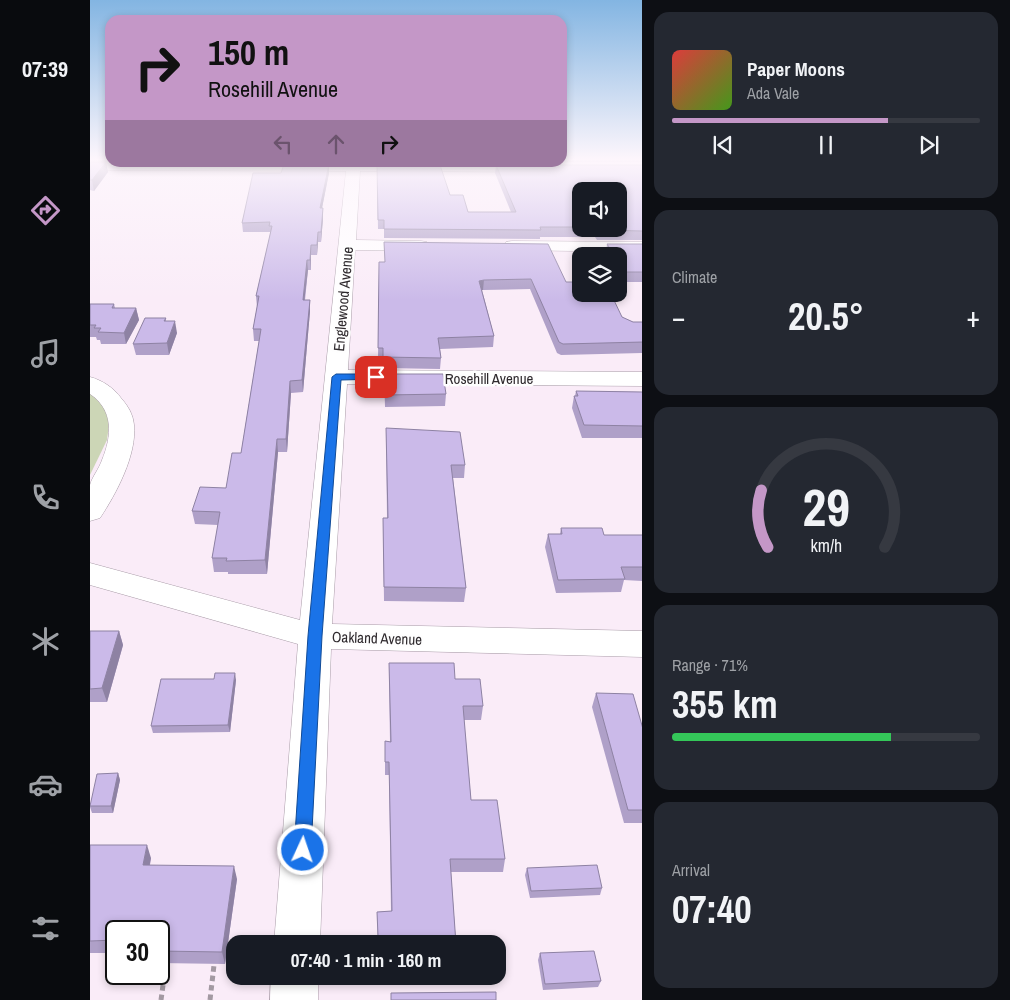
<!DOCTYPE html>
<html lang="en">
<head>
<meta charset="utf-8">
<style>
  :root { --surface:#171b24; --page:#242831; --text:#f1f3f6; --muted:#9ea1a6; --line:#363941; --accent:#c497c7 }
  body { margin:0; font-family:"Archivo Narrow",sans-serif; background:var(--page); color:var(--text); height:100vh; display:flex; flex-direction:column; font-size:19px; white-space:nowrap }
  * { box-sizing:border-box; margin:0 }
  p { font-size:16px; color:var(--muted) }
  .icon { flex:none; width:28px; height:28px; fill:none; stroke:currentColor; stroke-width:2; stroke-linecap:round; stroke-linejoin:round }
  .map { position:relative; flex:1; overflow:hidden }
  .details { display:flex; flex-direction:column; gap:12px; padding:12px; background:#0d0f14; width:368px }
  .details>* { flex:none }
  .guide { position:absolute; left:15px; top:15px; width:462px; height:152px; border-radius:15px; box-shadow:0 2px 8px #0003; background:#c497c7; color:#111; overflow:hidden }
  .tools { position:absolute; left:482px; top:182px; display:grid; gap:10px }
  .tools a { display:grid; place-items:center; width:55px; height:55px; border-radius:10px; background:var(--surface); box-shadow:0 2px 8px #0003; font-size:25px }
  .speed { position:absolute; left:15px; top:920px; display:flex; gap:10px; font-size:25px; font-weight:700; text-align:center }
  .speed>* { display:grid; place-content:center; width:65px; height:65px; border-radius:50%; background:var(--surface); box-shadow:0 2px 8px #0003; line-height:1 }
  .speed .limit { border:2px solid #111; border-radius:8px; background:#fff; color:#111 }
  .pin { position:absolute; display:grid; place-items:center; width:42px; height:42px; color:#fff; margin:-21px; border-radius:10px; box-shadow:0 2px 8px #0006 }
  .me { position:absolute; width:55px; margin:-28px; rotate:3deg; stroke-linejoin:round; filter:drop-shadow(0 0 4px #0008) }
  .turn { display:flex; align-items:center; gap:18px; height:105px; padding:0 20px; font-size:22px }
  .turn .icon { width:65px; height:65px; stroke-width:2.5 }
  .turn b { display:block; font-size:35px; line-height:42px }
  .lanes { display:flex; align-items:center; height:48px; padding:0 20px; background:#0003; justify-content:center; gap:25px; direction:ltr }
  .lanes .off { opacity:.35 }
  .big { font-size:38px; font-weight:700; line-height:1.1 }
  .details .tile { flex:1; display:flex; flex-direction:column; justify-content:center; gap:8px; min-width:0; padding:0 18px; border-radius:15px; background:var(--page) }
  .details .dial { align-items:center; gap:0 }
  .dial svg { height:130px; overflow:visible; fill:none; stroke:var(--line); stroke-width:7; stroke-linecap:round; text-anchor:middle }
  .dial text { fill:var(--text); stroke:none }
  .song { display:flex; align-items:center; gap:15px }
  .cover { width:60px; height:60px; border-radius:8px; background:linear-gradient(135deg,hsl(0 70% 55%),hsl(100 70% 35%)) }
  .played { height:5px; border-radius:2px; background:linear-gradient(90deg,var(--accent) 70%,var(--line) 70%) }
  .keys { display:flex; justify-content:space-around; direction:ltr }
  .heat { display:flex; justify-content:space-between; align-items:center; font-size:28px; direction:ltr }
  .charge { height:8px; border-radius:4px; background:linear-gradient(90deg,#34c759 71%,var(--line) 0) }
  .trip { position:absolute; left:136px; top:935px; width:280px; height:50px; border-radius:15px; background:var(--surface); box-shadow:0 2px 8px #0003; font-weight:700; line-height:50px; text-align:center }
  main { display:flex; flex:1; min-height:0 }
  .menu { display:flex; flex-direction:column; width:90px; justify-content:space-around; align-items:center; background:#090b0e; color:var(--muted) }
  .menu .icon { width:35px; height:35px }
  .menu .selected { color:var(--accent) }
  .menu b { font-size:22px; color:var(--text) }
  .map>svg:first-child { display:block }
</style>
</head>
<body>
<main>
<nav class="menu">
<b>07:39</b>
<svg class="icon selected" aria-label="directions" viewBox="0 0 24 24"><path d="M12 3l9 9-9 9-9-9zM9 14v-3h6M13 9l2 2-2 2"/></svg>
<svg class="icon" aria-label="music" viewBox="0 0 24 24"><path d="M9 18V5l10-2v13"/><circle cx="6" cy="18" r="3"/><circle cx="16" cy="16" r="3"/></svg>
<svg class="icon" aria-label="phone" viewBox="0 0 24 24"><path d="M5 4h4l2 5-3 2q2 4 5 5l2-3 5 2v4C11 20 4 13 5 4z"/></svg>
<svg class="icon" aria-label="climate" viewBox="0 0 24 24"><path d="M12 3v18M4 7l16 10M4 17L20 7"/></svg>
<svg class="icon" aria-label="car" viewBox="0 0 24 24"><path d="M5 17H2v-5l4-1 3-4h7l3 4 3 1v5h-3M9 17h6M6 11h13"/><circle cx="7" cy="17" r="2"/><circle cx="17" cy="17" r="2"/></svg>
<svg class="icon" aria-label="filters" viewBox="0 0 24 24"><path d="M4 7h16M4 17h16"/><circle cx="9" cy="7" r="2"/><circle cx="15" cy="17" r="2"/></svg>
</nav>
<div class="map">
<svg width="553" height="1000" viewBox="0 0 553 1000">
  <rect width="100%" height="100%" fill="#faecf8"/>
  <polygon fill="#ccd6b6" points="0,392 7,398 20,417 17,440 0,475"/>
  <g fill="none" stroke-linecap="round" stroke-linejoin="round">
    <defs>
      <g id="minor">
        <polygon points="0,162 448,165 450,168 448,171 443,172 270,171 266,240 331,241 337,242 340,246 337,250 331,251 265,250 258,370 553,372 553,386 257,384 242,624 553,631 553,657 241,649 230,944 184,944 208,644 0,585 0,563 210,620 256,171 0,170"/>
        <polygon points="422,241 553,242 553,252 416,250 413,246 416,242"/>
        <path d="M 0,377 C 12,380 24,388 31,398 C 38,406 43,414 44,425 C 47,455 26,494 10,518 L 0,521 C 0,510 0,496 0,485 C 2,477 9,469 12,460 C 22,436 24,410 0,394 Z"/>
        <polygon points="181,976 228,976 228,1000 180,1000"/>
      </g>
    </defs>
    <use href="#minor" stroke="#a99ca8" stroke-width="1"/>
    <g stroke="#a399a2" stroke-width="5" stroke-dasharray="5.5 4" stroke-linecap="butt">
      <polyline points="71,1000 76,963"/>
      <polyline points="120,1000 124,965"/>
    </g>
    <use href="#minor" fill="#fff" fill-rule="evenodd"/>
  </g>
  <g fill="#afa0c8" fill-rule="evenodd">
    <polygon points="0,160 20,160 0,161"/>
    <rect x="472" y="160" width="81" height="2"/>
    <polygon points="0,162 18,172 4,191 0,190"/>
    <polygon points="239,164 239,173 232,208 233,208 233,218 231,242 228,242 227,255 221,255 221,270 218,270 215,300 220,300 220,311 213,392 201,393 197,452 188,452 177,574 138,574 138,572 124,572 122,558 128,525 105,524 102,511 136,488 151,453 169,341 164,341 163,329 167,307 166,296 180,235 180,232 153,232 152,223 191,173"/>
    <path d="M 287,165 L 360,195 L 378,212 L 421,212 L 405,173 L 406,165 L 553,165 L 553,240 L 507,240 L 505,237 L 450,237 L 450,239 L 294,238 L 294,229 L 288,229 ZM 491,191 L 529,229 L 491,229 Z"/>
    <polygon points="517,244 553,244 553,282 533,282 529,275 529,256 517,256 516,254"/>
    <polygon points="289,262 476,282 532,317 543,322 553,322 553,353 471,355 467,353 440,289 393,290 392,290 404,336 403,347 350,349 351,358 350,369 293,368 293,359 288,359"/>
    <polygon points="0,304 24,304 25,308 46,308 49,320 36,344 11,344 10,340 7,340 6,337 0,337"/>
    <polygon points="76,318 76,321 87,333 79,355 46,355 43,344"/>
    <polygon points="294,374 356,394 355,406 295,407"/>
    <polygon points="486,391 553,392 553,438 492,438 482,408 484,396 485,396"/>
    <polygon points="296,428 375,465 374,478 363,478 376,588 374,602 294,601 293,518 297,518"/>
    <polygon points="471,528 514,535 553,535 553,581 534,580 531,592 466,593 455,547 458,534 470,534"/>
    <polygon points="0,631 29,631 33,645 17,702 0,702"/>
    <polygon points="299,663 365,679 393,706 391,720 374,720 381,800 415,859 413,872 361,872 366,944 288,944 287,912 301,911 299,775 295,775 295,741 300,742 299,677"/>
    <polygon points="146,680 140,732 63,733 61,726"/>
    <polygon points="506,693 553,729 553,823 534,823 502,707"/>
    <polygon points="28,773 30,780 23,813 2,813 0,807 0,805"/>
    <polygon points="0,845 61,858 60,865 147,879 135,964 69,963 69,931 26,931 26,953 0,953"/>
    <polygon points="437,868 512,888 510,895 440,898 435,875"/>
    <polygon points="450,953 511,981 508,987 453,990 448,960"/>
  </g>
  <g fill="#8e82a3">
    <polygon points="16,162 18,172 4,191 2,180"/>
    <polygon points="239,164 239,173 230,218 230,208"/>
    <polygon points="233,208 233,218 231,242 231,232"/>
    <polygon points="228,232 228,242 227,255 227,245"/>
    <polygon points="221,245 221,270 220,260"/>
    <polygon points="217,260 218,270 213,311 213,300"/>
    <polygon points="394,280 393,290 388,291 389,281"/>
    <polygon points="220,300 220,311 213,392 212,380"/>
    <polygon points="46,308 49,320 36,344 34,333"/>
    <polygon points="85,321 87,333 79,355 77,343"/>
    <polygon points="200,381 201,393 197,452 196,439"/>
    <polygon points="187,439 188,452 177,574 175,560"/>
    <polygon points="29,631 33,645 17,702 12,688"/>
    <polygon points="145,673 146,680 140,732 138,725"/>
    <polygon points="28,773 30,780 23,813 21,806"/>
    <polygon points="57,845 61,858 57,878 53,865"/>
    <polygon points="144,866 147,879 135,964 132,952"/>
  </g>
  <g fill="#cbbae9" stroke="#8e82a3">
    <polygon points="0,162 16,162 2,180 0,180"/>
    <polygon points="194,164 239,164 230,208 233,208 231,232 228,232 227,245 221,245 220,260 217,260 213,300 220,300 212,380 200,381 196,439 187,439 175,560 136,561 137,558 122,558 130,512 102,511 110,487 136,488 142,453 151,453 171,329 163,329 169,296 166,296 182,226 179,226 180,222 152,223 163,173 191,173"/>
    <polygon points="287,165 350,165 360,195 373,195 378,212 426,212 406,165 553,165 553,231 509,230 508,229 529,229 529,191 491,191 491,227 450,227 451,230 294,229 294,220 288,220"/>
    <polygon points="294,242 458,244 476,282 491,282 491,294 521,294 532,317 543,322 553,322 553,342 473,344 469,342 441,279 394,280 389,281 404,336 348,338 351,358 293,357 293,348 288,348 289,262 295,262"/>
    <polygon points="517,244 553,244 553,272 535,272 529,262 529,256 525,256"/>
    <polygon points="0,304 24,304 22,308 46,308 34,333 8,332 11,328 4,328 6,325 0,325"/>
    <polygon points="55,318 76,318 74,321 85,321 77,343 43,344"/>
    <polygon points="294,374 353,374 356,394 295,395"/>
    <polygon points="486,391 553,392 553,426 494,425 484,396 488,396"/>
    <polygon points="296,428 370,432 375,465 361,465 376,588 294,587 293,518 298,518"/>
    <polygon points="471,528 512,528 514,535 553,535 553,567 531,567 535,579 468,580 458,534 472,534"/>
    <polygon points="0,631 29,631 12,688 0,689"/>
    <polygon points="299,663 364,663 365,679 390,679 393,706 373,706 381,800 407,800 415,859 360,859 366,944 302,944 302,936 288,936 287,912 302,911 299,762 295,762 295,741 301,742"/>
    <polygon points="125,673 145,673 138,725 61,726 71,679 124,679"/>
    <polygon points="506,693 543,694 553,729 553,810 538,810"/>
    <polygon points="28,773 21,806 0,806 7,774"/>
    <polygon points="0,845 57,845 53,865 144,866 132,952 69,951 69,931 26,931 26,940 0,941"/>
    <polygon points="507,865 512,888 441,891 437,868"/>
    <polygon points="504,951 511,981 455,984 450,953"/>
    <polygon points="406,992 406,1000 301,1000 301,993"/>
  </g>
  <linearGradient id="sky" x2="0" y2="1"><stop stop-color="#83b5e2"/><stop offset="0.53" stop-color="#fdf6fc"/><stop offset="1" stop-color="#fdf6fc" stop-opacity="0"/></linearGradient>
  <rect width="553" height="300" fill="url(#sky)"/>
  <polygon fill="#1a73e8" stroke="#114b97" points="286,374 290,377 289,379 251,380 232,636 221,850 219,855 213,858 207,855 204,850 218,636 242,377 246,374"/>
  <g text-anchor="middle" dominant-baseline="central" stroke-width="5" stroke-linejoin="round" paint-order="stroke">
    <g font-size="15" fill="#2f2a2e" stroke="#fefefe">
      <text transform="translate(253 299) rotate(-85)">Englewood Avenue</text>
      <text x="399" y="378">Rosehill Avenue</text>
      <text transform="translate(287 638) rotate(2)">Oakland Avenue</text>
    </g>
  </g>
</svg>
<div class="tools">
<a><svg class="icon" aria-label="sound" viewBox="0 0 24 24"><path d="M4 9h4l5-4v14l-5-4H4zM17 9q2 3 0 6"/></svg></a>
<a><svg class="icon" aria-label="layers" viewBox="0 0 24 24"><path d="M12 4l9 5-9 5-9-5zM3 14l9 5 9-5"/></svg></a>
</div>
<div class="speed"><div class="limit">30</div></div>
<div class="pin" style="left:286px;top:377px;background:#d93025"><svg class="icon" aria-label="arrive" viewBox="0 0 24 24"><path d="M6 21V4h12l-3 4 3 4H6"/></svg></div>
<svg class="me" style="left:213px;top:850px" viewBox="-20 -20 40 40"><circle r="17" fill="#1a73e8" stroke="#fff" stroke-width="3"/><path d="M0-11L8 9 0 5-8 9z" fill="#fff"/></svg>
<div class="trip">07:40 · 1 min · 160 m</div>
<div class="guide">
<div class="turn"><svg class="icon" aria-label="right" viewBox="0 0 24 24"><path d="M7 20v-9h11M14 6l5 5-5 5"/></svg><div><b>150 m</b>Rosehill Avenue</div></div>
<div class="lanes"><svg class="icon off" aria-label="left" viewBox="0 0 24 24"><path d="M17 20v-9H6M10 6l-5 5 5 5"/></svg><svg class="icon off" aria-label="ahead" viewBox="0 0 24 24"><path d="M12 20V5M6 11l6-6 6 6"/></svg><svg class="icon" aria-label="right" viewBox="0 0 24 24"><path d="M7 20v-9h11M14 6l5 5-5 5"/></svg></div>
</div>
</div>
<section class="details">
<div class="tile">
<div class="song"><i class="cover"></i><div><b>Paper Moons</b><p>Ada Vale</p></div></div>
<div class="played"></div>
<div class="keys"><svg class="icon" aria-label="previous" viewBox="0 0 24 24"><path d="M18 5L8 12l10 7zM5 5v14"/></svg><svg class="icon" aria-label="pause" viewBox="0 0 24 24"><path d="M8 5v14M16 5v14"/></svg><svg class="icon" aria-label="next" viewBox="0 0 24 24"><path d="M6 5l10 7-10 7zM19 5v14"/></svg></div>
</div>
<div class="tile"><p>Climate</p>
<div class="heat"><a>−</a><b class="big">20.5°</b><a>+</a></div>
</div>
<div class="tile dial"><svg viewBox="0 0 100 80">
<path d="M14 69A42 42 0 1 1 86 69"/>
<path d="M14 69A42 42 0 0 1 10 34" stroke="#c497c7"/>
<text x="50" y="56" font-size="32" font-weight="700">29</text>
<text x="50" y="72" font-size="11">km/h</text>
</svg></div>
<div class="tile"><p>Range · 71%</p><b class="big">355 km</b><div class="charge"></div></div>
<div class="tile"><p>Arrival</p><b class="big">07:40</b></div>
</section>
</main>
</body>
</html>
